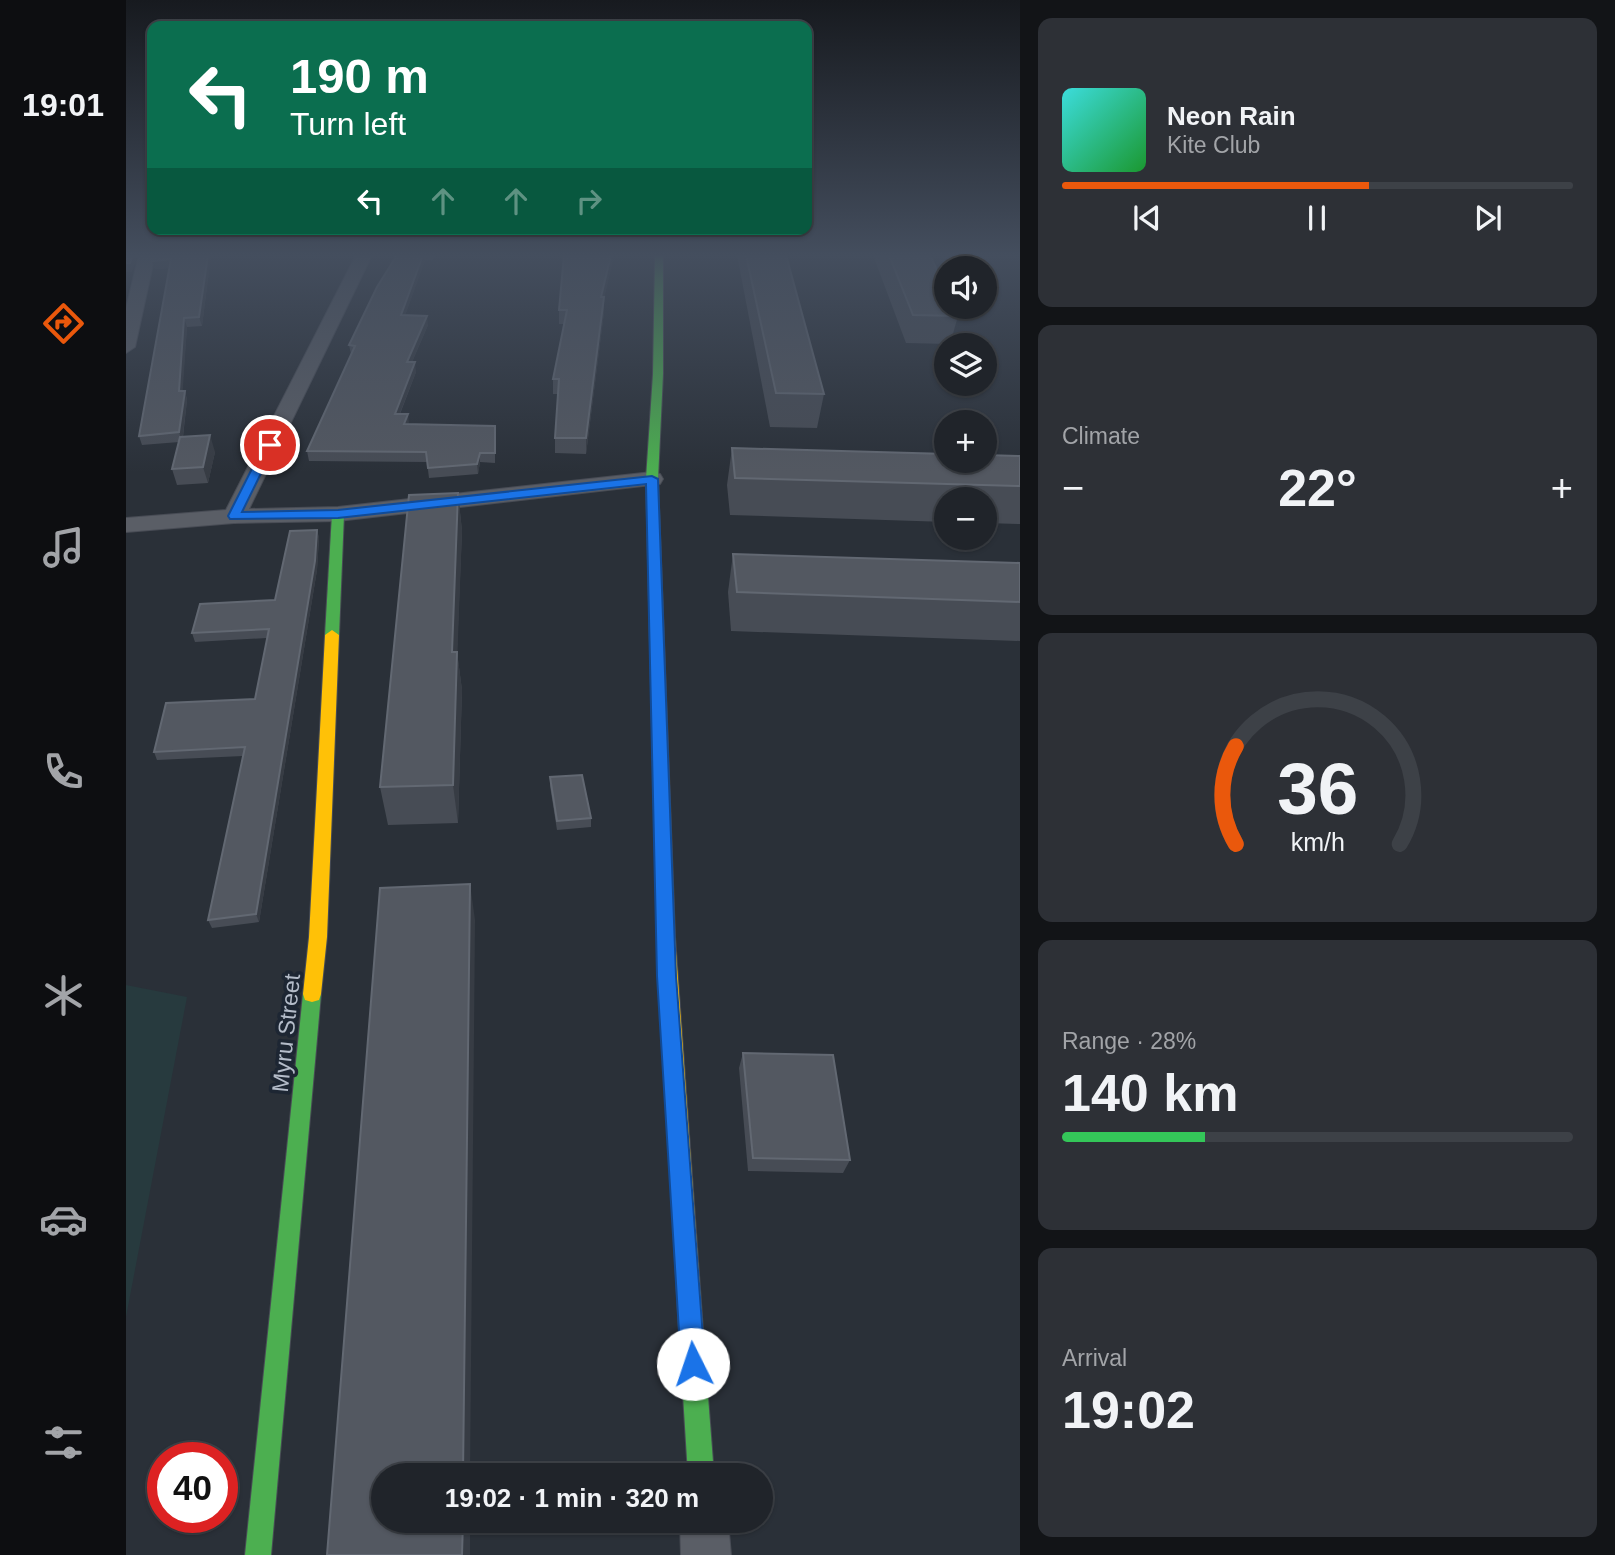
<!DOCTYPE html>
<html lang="en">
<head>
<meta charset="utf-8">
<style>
  :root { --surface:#20242a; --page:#2d3036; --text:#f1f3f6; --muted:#a2a4a8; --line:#3d4147; --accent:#ea580c }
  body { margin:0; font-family:Helvetica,sans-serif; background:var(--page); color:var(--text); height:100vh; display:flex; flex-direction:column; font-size:26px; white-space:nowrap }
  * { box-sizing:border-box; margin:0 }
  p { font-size:23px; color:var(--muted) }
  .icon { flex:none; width:38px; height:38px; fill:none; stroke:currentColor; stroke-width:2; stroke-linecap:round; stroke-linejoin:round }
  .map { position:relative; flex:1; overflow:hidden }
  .details { display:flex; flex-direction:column; gap:18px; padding:18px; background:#121417; width:595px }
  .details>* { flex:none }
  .guide { position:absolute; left:21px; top:21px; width:665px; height:214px; border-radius:14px; box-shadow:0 2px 5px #0004,0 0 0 2px var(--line); background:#0b6e4f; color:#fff; overflow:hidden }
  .buttons { position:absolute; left:808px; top:256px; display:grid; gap:14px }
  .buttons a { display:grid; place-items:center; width:63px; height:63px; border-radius:50%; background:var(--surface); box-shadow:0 2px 5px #0004,0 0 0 2px var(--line); font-size:35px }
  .speed { position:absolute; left:21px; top:1442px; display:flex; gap:14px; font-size:35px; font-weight:700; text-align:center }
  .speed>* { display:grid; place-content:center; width:91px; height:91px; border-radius:50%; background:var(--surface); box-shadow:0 2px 5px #0004,0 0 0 2px var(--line); line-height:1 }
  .speed .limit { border:10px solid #d22; background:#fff; color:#111 }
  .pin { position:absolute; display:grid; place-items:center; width:60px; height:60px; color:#fff; margin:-30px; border:4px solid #fff; border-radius:50%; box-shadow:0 2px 7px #0007 }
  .me { position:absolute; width:77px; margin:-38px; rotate:356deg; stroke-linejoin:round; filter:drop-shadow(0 0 5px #0008) }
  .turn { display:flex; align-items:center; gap:24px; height:147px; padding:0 28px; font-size:32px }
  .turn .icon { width:91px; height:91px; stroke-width:2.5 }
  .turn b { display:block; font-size:49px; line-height:60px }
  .lanes { display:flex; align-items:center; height:66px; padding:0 28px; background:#0003; justify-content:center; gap:35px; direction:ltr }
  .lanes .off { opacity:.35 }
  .big { font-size:52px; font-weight:700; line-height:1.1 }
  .details .widget { flex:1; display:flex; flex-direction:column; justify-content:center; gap:10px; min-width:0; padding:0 24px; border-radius:14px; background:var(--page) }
  .details .dial { align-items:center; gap:0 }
  .dial svg { height:182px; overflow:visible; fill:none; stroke:var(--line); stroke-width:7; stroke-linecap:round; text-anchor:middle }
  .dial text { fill:var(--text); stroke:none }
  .song { display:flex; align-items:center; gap:21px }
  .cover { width:84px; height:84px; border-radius:10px; background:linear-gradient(135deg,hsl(180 70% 55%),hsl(130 70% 35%)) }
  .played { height:7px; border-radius:4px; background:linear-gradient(90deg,var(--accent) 60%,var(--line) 60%) }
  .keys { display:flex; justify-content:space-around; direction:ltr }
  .heat { display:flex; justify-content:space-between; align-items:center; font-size:38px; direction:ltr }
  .charge { height:10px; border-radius:5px; background:linear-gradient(90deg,#34c759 28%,var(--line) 0) }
  .trip { position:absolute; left:245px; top:1463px; width:402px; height:70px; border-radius:35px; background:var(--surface); box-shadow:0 2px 5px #0004,0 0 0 2px var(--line); font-weight:700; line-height:70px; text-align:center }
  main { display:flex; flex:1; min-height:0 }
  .tab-bar { display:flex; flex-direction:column; width:126px; justify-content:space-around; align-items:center; background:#0d0e11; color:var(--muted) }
  .tab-bar .icon { width:49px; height:49px }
  .tab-bar .selected { color:var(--accent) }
  .tab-bar b { font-size:32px; color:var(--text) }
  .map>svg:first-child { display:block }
</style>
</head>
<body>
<main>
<nav class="tab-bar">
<b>19:01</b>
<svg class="icon selected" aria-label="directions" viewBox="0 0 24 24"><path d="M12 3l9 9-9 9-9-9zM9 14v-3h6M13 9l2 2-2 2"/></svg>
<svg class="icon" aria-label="music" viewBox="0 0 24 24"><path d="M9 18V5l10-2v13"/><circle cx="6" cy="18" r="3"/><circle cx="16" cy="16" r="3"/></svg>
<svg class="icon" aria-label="phone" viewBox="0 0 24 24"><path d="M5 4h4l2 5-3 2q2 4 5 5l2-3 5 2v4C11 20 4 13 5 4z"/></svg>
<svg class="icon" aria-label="climate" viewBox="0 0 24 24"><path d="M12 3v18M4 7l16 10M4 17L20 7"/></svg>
<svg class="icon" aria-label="car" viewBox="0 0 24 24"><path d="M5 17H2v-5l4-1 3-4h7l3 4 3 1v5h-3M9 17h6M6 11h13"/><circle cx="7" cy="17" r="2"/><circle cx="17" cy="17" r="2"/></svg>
<svg class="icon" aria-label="filters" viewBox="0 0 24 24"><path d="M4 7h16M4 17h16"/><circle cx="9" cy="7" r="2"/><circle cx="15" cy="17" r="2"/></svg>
</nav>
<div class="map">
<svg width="894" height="1555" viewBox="0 0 894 1555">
  <rect width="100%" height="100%" fill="#2a3038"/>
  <polygon fill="#273a3e" points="0,985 61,997 0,1317"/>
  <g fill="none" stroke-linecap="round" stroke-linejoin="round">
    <defs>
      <g id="street">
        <polygon points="13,255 29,255 9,347 0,353 0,308"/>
        <polygon points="230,255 246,255 123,509 212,507 526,472 534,474 537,479 534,484 212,521 108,523 0,532 0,518 100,510"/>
        <polygon points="554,1521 602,1521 605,1555 555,1555"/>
      </g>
      <g id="fast">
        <polygon points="529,255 537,255 537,374 532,479 549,937 546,942 540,945 534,942 531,937 520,479 527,374"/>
        <polygon points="212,510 218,514 213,635 206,640 199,635 206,514"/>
        <polygon points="186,986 193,988 195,994 145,1555 119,1555 177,994 179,988"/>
        <polygon points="565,1319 573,1323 577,1331 588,1475 562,1475 553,1331 557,1323"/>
      </g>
      <g id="slow">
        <polygon points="206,630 213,635 201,937 195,994 193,1000 186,1002 179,1000 177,994 183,937 199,635"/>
        <polygon points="540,929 546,932 549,937 577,1331 573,1339 565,1343 557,1339 553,1331 531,937 534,932"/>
      </g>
    </defs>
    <use href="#street" stroke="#484c55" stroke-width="2"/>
    <use href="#fast" stroke="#484c55" stroke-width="2"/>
    <use href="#slow" stroke="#484c55" stroke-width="2"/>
    <use href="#street" fill="#5a5e66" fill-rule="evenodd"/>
    <use href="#fast" fill="#4caf50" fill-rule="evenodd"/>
    <use href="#slow" fill="#ffc107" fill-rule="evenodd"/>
  </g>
  <g fill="#474c55">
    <polygon points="27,255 85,255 76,326 61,327 56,391 59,391 61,400 57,437 89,452 82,483 51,485 46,469 53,442 16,445 13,436 43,268 29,269 26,261"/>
    <polygon points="271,255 309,255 306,260 299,260 279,315 302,325 286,362 290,372 274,414 283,424 369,426 369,463 354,462 352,474 303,478 301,462 183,461 181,451 225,354 223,345"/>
    <polygon points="438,255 488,255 478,298 478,312 460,454 429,453 429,438 432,394 427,394 427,379 438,324 433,324 433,310"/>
    <polygon points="611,255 660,255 698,394 691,428 644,427"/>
    <polygon points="747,255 804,255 832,316 824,344 780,343"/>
    <polygon points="606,448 894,456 894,524 859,523 859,499 821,499 821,522 604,515 601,485"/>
    <polygon points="332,493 336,531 331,652 336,690 332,823 262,825 254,787"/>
    <polygon points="191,530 193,538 191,570 133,922 86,928 82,920 117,756 31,760 28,752 129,699 141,638 69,642 66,633 149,600"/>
    <polygon points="607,554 894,563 894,641 605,631 602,592"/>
    <polygon points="424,777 465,818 465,827 431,830 424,786"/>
    <polygon points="617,1053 724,1160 717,1173 622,1171 613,1068"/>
  </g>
  <g fill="#373c44">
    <polygon points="7,255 12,255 6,272 0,272 0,263"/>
    <polygon points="82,255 85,255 76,326 73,317"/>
    <polygon points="297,255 298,255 299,260 276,324 275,315"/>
    <polygon points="485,255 488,255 478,298 478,312 460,454 460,438 475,297"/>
    <polygon points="45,259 47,268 29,269 26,261"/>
    <polygon points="301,316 302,325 282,371 281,362"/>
    <polygon points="58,318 61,327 56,401 53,391"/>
    <polygon points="289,362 290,372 270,423 269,414"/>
    <polygon points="59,391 61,400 56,442 53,432"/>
    <polygon points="282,414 283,424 278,424"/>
    <polygon points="84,435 89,452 82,483 77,467"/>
    <polygon points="354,453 354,462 352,474 351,464"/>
    <polygon points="332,493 336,531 330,691 326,652"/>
    <polygon points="191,530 193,538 191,570 133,922 130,914"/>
    <polygon points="331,652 336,690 332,823 327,785"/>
    <polygon points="344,884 349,920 344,1475 337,1475"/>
    <polygon points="337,1521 344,1521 344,1555 336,1555"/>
  </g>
  <g fill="#535861" stroke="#626872" stroke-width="2">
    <polygon points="0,255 7,255 4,263 0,263"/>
    <polygon points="27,255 82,255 73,317 58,318 53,391 59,391 53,432 13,436 45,259 26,261"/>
    <polygon points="271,255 297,255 275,315 301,316 281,362 289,362 269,414 282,414 278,424 369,426 369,453 354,453 351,464 302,468 300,452 181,451 229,346 223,345 251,287"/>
    <polygon points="438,255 485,255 475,297 478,297 460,438 429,438 433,379 427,379 441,310 433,310"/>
    <polygon points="620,255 660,255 698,394 650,393"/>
    <polygon points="763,255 804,255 821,292 821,306 827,306 832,316 787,315"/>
    <polygon points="84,435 77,467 46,469 54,437"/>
    <polygon points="606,448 821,454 821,460 859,460 859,455 894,456 894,486 609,478"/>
    <polygon points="332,493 326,652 331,652 327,785 254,787 283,495"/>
    <polygon points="191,530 189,561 130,914 82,920 119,747 28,752 40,703 129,699 143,629 66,633 74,604 149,600 164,531"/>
    <polygon points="607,554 894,563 894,602 611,592"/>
    <polygon points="456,775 465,818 431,821 424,777"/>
    <polygon points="344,884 337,1475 257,1475 257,1521 337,1521 336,1555 201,1555 254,888"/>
    <polygon points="617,1053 707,1055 724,1160 627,1158"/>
  </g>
  <linearGradient id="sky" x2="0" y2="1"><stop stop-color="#171a1f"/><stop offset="0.54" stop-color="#444e5e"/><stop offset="1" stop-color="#444e5e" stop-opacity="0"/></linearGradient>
  <rect width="894" height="473" fill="url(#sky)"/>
  <polygon fill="#1a73e8" stroke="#114b97" stroke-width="2" points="144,442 149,445 116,512 212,510 526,476 532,479 550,976 579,1364 575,1373 567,1376 559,1373 555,1364 531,976 520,484 212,518 104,519 102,516 138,445"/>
  <g text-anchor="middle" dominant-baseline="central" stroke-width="7" stroke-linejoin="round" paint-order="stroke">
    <g font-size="23" fill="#b4bcc9" stroke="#1d2633">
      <text transform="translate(160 1033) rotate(-84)">Myru Street</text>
    </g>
  </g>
</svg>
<div class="buttons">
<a><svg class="icon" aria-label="sound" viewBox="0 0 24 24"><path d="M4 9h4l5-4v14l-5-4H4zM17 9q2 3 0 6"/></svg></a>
<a><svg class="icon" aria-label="layers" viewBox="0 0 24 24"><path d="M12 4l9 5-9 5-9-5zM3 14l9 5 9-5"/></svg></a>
<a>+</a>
<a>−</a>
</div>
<div class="speed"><div class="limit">40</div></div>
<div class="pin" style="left:144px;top:445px;background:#d93025"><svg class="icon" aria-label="arrive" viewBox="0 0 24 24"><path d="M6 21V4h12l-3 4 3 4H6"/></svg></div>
<svg class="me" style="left:567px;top:1364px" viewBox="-20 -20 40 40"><circle r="19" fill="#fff"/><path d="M0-13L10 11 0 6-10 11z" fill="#1a73e8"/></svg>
<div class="trip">19:02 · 1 min · 320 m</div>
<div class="guide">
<div class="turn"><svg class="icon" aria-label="left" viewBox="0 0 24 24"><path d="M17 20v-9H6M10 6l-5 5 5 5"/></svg><div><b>190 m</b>Turn left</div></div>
<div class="lanes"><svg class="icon" aria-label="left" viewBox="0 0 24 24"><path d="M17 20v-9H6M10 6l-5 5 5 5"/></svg><svg class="icon off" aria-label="ahead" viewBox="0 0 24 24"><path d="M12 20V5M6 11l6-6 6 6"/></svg><svg class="icon off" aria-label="ahead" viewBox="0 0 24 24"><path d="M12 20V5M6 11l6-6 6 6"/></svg><svg class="icon off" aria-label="right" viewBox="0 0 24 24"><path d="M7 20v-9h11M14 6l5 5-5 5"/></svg></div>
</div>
</div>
<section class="details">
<div class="widget">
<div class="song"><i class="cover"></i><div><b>Neon Rain</b><p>Kite Club</p></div></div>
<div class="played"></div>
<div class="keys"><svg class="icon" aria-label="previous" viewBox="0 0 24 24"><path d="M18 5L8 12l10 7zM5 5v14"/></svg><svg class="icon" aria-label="pause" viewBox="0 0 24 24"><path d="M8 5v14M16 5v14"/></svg><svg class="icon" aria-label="next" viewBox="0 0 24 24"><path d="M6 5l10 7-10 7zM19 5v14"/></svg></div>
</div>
<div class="widget"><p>Climate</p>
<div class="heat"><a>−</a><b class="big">22°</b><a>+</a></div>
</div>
<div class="widget dial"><svg viewBox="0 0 100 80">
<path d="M14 69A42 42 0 1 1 86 69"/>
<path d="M14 69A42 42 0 0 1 14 26" stroke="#ea580c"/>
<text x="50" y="56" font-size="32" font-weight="700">36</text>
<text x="50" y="72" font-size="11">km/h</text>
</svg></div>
<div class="widget"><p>Range · 28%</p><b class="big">140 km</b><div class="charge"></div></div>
<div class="widget"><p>Arrival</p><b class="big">19:02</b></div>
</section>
</main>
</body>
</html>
